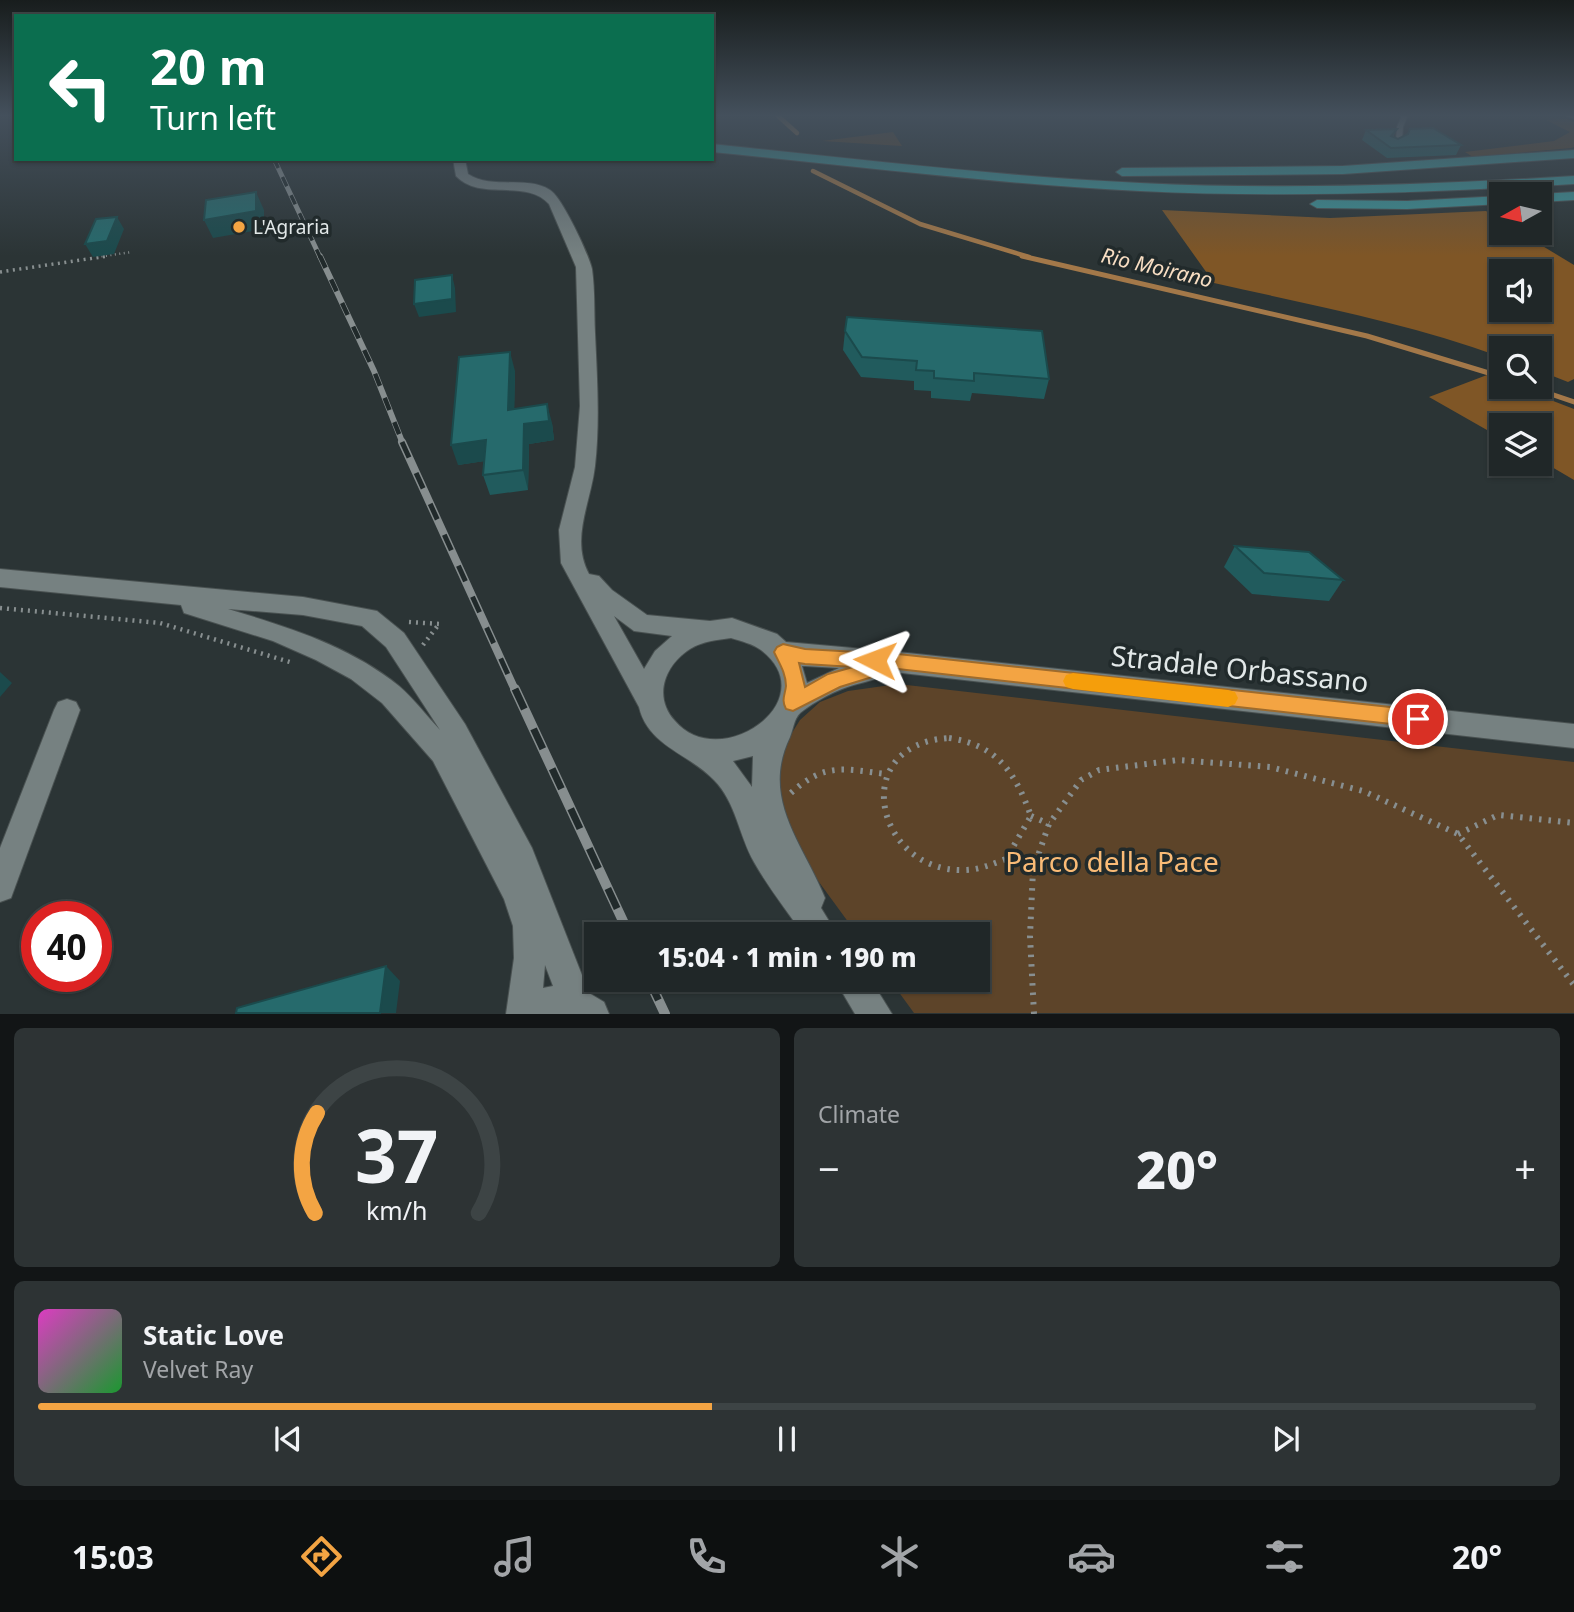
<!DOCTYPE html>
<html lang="en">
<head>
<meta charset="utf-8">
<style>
  :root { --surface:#202728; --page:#2d3334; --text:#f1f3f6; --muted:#a2a5a8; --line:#3d4445; --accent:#f3a443 }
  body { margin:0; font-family:"Noto Sans",sans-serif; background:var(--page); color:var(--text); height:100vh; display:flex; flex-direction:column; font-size:26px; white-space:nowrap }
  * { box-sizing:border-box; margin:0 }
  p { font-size:23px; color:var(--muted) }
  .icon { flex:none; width:38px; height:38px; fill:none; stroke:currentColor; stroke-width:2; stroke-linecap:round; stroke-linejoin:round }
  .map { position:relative; height:1014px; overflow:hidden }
  .sheet { display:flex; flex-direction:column; gap:14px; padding:14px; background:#121516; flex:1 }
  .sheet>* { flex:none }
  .guide { position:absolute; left:14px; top:14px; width:700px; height:147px; border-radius:0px; box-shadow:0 2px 5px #0004,0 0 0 2px var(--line); background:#0b6e4f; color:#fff; overflow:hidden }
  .needle { width:46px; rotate:262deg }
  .buttons { position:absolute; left:1489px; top:182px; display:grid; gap:14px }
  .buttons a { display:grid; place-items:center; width:63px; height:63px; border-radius:0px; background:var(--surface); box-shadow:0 2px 5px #0004,0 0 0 2px var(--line); font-size:35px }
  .speed { position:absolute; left:21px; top:901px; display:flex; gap:14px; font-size:35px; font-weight:700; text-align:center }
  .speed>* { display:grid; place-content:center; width:91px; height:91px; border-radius:50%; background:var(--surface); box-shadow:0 2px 5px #0004,0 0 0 2px var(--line); line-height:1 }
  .speed .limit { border:10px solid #d22; background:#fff; color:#111 }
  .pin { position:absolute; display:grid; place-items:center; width:60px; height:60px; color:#fff; margin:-30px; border:4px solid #fff; border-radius:50%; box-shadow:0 2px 7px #0007 }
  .me { position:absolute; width:77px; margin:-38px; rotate:273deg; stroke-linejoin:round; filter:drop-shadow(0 0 5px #0008) }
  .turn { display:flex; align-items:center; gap:24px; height:147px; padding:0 21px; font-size:32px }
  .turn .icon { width:91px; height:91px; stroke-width:2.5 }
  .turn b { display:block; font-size:49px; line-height:60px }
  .big { font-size:52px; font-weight:800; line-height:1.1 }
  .sheet .widget { flex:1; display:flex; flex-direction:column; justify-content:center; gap:10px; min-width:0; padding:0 24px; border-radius:10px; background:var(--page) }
  .sheet .dial { align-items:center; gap:0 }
  .dial svg { height:182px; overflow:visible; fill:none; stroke:var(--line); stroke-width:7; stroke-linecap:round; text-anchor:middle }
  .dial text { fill:var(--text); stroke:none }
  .song { display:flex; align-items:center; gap:21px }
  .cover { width:84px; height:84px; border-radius:10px; background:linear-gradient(135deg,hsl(310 70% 55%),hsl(130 70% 35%)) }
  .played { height:7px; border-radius:4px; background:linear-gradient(90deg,var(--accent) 45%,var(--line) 45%) }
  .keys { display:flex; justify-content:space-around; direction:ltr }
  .heat { display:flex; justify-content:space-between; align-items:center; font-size:38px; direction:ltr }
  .sheet .tiles { flex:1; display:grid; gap:14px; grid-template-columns:1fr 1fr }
  .widget:last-child { grid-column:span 2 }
  .trip { position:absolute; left:584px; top:922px; width:406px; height:70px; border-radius:0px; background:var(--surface); box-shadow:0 2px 5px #0004,0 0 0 2px var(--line); font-weight:800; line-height:70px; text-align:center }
  .dock { display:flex; height:112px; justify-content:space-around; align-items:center; background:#0d1010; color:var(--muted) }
  .dock .icon { width:49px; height:49px }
  .dock .active { color:var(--accent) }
  .dock b { font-size:32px; color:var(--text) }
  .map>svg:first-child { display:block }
</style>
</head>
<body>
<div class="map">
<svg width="1574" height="1014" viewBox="0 0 1574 1014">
  <rect width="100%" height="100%" fill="#2b3435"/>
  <g fill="#5d4429">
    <polygon points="1567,119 1574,122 1574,147 1571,148 1473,157 1465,152 1554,141 1570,132 1546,120"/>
    <polygon points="893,132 902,146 822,141"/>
    <polygon points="898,684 1574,762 1574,1013 914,1013 890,980 978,980 978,934 857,934 797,852 779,810 780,752 800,720 820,702 848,691"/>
  </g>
  <g fill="#7f5626" fill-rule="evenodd">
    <path d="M 1162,210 L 1330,218 L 1486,211 L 1501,221 L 1502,233 L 1521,233 L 1574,265 L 1574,379 L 1568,382 L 1540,371 L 1540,348 L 1502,348 L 1501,357 C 1409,323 1311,305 1214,283 ZM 1502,271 L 1540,271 L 1540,310 L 1502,310 Z"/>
    <polygon points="1487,375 1501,381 1502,387 1517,387 1574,409 1574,480 1540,460 1540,425 1502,425 1501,438 1429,397"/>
  </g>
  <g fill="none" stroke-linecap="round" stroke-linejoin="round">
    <g stroke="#a37849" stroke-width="4.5">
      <polyline points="777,115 797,133"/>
      <polyline points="813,171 920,224 1029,257"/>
    </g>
    <g stroke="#a37849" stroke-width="5">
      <polyline points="1022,256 1367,336 1502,377"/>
      <polyline points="1530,387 1574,402"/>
    </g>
    <defs>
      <polygon id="service" points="1402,115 1408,115 1403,127 1402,141 1393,146 1389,146 1389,144 1396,140 1397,127"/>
      <polygon id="minor" points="67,699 76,702 80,710 11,898 0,902 0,848 54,710 58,702"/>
      <g id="tertiary">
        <path d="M 453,159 L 465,159 L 468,174 C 493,190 526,175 550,190 C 562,197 589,255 592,269 C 595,290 594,312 595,333 C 597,377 600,422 595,466 C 591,502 570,539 589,574 L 599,576 L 612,590 L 647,615 L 710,621 L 732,618 L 777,634 L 786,642 L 898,652 L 1574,724 L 1574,748 L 893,672 C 878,681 858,682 842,689 C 829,694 815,702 804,710 C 794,716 794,727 790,737 C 760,799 803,843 825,898 L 821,908 L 837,934 L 803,934 C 787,911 768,887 754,862 C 739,836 736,802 714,780 C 688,753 648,746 639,707 L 561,563 L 559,530 L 575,467 L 580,406 L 576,267 L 549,204 C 526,178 481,202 456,176 ZM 614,616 L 634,631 L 672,636 L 655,651 L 644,669 ZM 731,638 C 741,641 753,644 761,650 C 826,700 720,774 675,721 C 653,697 664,666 690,649 C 703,641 717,640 731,638 ZM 802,666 L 805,666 L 839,668 L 807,683 ZM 753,756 L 752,787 L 733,761 Z"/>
        <path d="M 0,569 L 303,597 L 377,611 L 404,633 L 465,724 L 532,848 L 589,993 L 604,1002 L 609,1014 L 506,1014 L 514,958 L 513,926 L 504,899 L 433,761 L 382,703 L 351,679 L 316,660 L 273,641 L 184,613 L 181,605 L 0,587 ZM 228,609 L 303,615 L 362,626 L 386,647 L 440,730 C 426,715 414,699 399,686 C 350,646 288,627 228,609 ZM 545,965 L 553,986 L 543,988 Z"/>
        <polygon points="835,980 871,980 892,1014 855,1014"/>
      </g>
      <polygon id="secondary" points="1565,115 1574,115 1574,119"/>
      <g id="primary">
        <path d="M 712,144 C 854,159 997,176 1140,183 C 1285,190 1429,185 1574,176 L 1574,184 C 1429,193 1285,198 1140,191 C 997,184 854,166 712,152 Z"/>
        <polygon points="1574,150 1574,158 1343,174 1122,176 1116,172 1122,168 1343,166"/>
        <polygon points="1574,192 1574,200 1540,202 1539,194"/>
        <polygon points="1502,196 1502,204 1407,209 1317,208 1310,204 1317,200 1407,201"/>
      </g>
    </defs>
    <use href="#service" stroke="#495151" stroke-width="2"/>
    <use href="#minor" stroke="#495151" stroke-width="2"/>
    <use href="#tertiary" stroke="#495151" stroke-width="2"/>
    <use href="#secondary" stroke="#495151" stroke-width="2"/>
    <use href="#primary" stroke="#495151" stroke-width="2"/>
    <polyline stroke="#888f90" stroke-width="2.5" stroke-dasharray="1 3.5" stroke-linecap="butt" points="97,257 132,252"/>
    <polyline stroke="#888f90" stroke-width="3.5" stroke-dasharray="2 4.5" stroke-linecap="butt" points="0,272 108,256"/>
    <g stroke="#888f90" stroke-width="4.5" stroke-dasharray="2 5" stroke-linecap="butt">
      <polyline points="0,608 160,623 290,662"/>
      <polyline points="409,622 440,624"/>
      <polyline points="423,645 439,624"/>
    </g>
    <g stroke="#888f90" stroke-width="6" stroke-dasharray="2.5 7" stroke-linecap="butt">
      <path d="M 949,738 C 997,745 1015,772 1031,816 L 1006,859 C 992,864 979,870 964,870 C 876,873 846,744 949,738 Z"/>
      <path d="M 791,793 C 825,762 844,769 886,774"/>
      <polyline points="1031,816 1049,824"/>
      <polyline points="1458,834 1498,815 1574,823"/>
      <polyline points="1034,1014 1030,936 1033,870 1049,824 1081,780 1099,770 1178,760 1270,767 1363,791 1458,834 1574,985"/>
    </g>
    <use href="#service" fill="#768181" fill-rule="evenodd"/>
    <use href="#minor" fill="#768181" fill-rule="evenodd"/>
    <use href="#tertiary" fill="#768181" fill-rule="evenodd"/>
    <use href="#secondary" fill="#768181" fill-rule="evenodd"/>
    <use href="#primary" fill="#3d9598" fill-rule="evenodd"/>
    <defs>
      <polyline id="rail-far3" points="274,159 320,257"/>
      <polyline id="rail-far2" points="320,256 374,371 403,444"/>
      <polyline id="rail-far1" points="402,442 515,690"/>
      <g id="rail">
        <polyline points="515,689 629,934"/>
        <polyline points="649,980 665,1014"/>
      </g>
    </defs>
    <use href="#rail-far3" stroke="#878e8f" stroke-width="5"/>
    <use href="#rail-far2" stroke="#878e8f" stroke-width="6"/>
    <use href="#rail-far1" stroke="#878e8f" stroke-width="8"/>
    <use href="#rail" stroke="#878e8f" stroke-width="10"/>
    <use href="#rail-far3" stroke="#212a2b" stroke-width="3.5" stroke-dasharray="10" stroke-linecap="butt"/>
    <use href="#rail-far2" stroke="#212a2b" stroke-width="4.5" stroke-dasharray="13" stroke-linecap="butt"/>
    <use href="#rail-far1" stroke="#212a2b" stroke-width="5" stroke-dasharray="17" stroke-linecap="butt"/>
    <use href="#rail" stroke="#212a2b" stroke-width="7" stroke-dasharray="22" stroke-linecap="butt"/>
  </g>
  <g fill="#215b5d">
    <polygon points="1397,129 1393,137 1398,139 1407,134 1410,129 1461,145 1456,155 1387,158 1362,140 1366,130"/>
    <polygon points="845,331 1049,379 1044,399 972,393 970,401 931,398 931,391 914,390 914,381 861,377 843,350"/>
    <polygon points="515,371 514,409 552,423 554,440 529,444 528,490 490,495 483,475 484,461 458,465"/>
    <polygon points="1235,546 1343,580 1329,601 1252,594 1224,567"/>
  </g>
  <g fill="#1b4a4c">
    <polygon points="256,192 264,210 264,229 213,238 204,220"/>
    <polygon points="117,217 124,229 114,254 93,257 85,244"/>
    <polygon points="452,275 455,288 456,312 419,317 414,304"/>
    <polygon points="510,352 515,371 514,429 508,410"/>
    <polygon points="547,404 552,423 554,440 529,444 528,490 523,470 524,424"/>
    <polygon points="486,440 492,460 458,465 451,445"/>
    <polygon points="0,672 12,683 0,697"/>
    <polygon points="386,966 400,981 396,1013 380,1013"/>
  </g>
  <g fill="#266a6c" stroke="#1b4a4c" stroke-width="2">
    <polygon points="1433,128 1461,145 1391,148 1366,130 1397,129 1391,136 1398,139 1408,134 1410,129"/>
    <polygon points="256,192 256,211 204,220 206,200"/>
    <polygon points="117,217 107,241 85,244 96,219"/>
    <polygon points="452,275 452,299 414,304 415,280"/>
    <polygon points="847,317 1042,331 1049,379 974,373 974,381 934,378 934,371 916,370 917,361 862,357 845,331"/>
    <polygon points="510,352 508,410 547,404 549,421 524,424 523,470 483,475 486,440 451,445 459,357"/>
    <polygon points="1235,546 1309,552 1343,580 1264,573"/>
    <polygon points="386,966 380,1013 236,1013 237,1008"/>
  </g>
  <linearGradient id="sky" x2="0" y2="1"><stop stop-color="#181d1d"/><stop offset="0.45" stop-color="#44505c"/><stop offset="1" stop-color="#44505c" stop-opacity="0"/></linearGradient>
  <rect width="1574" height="256" fill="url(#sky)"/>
  <path fill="#f3a443" stroke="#9e6b2c" stroke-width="2" fill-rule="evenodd" d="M 783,644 L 805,649 L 875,653 L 883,658 L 898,654 L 1418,710 L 1425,713 L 1428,719 L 1425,725 L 1418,727 L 898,669 L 840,687 L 793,711 L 786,709 C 781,700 785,695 786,686 C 786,673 779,663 774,652 L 777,647 ZM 799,663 L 805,664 L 853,667 L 828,674 L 805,687 Z"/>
  <polygon fill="#f59e0b" points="1073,673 1228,690 1235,692 1238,698 1235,704 1228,707 1073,689 1066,687 1063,681 1066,675"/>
  <circle fill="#f3a443" stroke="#212a2b" stroke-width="2.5" cx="239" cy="227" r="7"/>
  <g text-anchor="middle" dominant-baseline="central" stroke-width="7" stroke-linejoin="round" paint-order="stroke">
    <g font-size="19" fill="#e2e8e8" stroke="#212a2b" text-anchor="start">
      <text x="253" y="227">L'Agraria</text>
    </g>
    <g font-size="21" font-style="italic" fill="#f8dec3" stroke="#212a2b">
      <text transform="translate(1157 267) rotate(13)">Rio Moirano</text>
    </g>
    <g font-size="28" fill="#e2e8e8" stroke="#212a2b">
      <text transform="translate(1240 668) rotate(6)">Stradale Orbassano</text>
    </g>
    <g font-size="28" fill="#fabb76" stroke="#212a2b">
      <text x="1112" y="861">Parco della Pace</text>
    </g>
  </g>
</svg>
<div class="buttons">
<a><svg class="needle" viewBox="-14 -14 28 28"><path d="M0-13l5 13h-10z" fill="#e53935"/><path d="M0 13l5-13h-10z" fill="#a2a5a8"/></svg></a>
<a><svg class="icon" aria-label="sound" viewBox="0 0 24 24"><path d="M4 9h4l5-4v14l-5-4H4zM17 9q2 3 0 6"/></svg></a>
<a><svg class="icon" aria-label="search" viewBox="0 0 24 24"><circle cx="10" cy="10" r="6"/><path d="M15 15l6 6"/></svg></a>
<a><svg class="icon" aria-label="layers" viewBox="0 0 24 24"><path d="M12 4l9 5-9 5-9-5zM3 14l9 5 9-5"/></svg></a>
</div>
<div class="speed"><div class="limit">40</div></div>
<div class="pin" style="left:1418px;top:719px;background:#d93025"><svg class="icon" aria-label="arrive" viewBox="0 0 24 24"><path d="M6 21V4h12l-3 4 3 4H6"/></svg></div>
<svg class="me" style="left:875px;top:660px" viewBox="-20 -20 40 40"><path d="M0-17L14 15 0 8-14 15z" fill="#f3a443" stroke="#fff" stroke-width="4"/></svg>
<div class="trip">15:04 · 1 min · 190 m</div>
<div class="guide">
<div class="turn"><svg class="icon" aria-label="left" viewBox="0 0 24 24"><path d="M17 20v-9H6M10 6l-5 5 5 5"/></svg><div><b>20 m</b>Turn left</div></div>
</div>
</div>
<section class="sheet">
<div class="tiles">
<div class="widget dial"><svg viewBox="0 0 100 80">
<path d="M14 69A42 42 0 1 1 86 69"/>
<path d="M14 69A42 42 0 0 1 15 25" stroke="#f3a443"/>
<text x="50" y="56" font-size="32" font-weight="700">37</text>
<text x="50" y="72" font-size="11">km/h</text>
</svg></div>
<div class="widget"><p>Climate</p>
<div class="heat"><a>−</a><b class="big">20°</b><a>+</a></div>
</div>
<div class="widget">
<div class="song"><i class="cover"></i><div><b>Static Love</b><p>Velvet Ray</p></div></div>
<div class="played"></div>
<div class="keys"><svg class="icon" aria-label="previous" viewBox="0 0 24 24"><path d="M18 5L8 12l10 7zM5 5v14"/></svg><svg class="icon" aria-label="pause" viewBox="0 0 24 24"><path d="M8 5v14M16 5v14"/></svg><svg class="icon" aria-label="next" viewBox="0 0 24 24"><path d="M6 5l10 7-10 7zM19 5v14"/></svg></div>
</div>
</div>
</section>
<nav class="dock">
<b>15:03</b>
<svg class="icon active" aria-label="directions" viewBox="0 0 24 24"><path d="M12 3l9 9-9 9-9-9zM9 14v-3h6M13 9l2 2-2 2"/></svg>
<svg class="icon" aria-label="music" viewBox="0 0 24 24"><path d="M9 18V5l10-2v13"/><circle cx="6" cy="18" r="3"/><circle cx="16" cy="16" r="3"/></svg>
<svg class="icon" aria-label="phone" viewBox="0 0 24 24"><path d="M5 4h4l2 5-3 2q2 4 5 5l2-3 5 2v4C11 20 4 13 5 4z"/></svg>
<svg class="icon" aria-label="climate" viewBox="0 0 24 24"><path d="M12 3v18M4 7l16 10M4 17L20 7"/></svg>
<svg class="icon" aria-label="car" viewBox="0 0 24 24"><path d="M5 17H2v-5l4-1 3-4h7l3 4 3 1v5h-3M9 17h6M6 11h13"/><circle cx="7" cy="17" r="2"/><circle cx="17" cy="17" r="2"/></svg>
<svg class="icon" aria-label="filters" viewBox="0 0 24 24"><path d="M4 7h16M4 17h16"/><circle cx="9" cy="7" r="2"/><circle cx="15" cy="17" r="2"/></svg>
<b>20°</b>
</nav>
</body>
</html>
